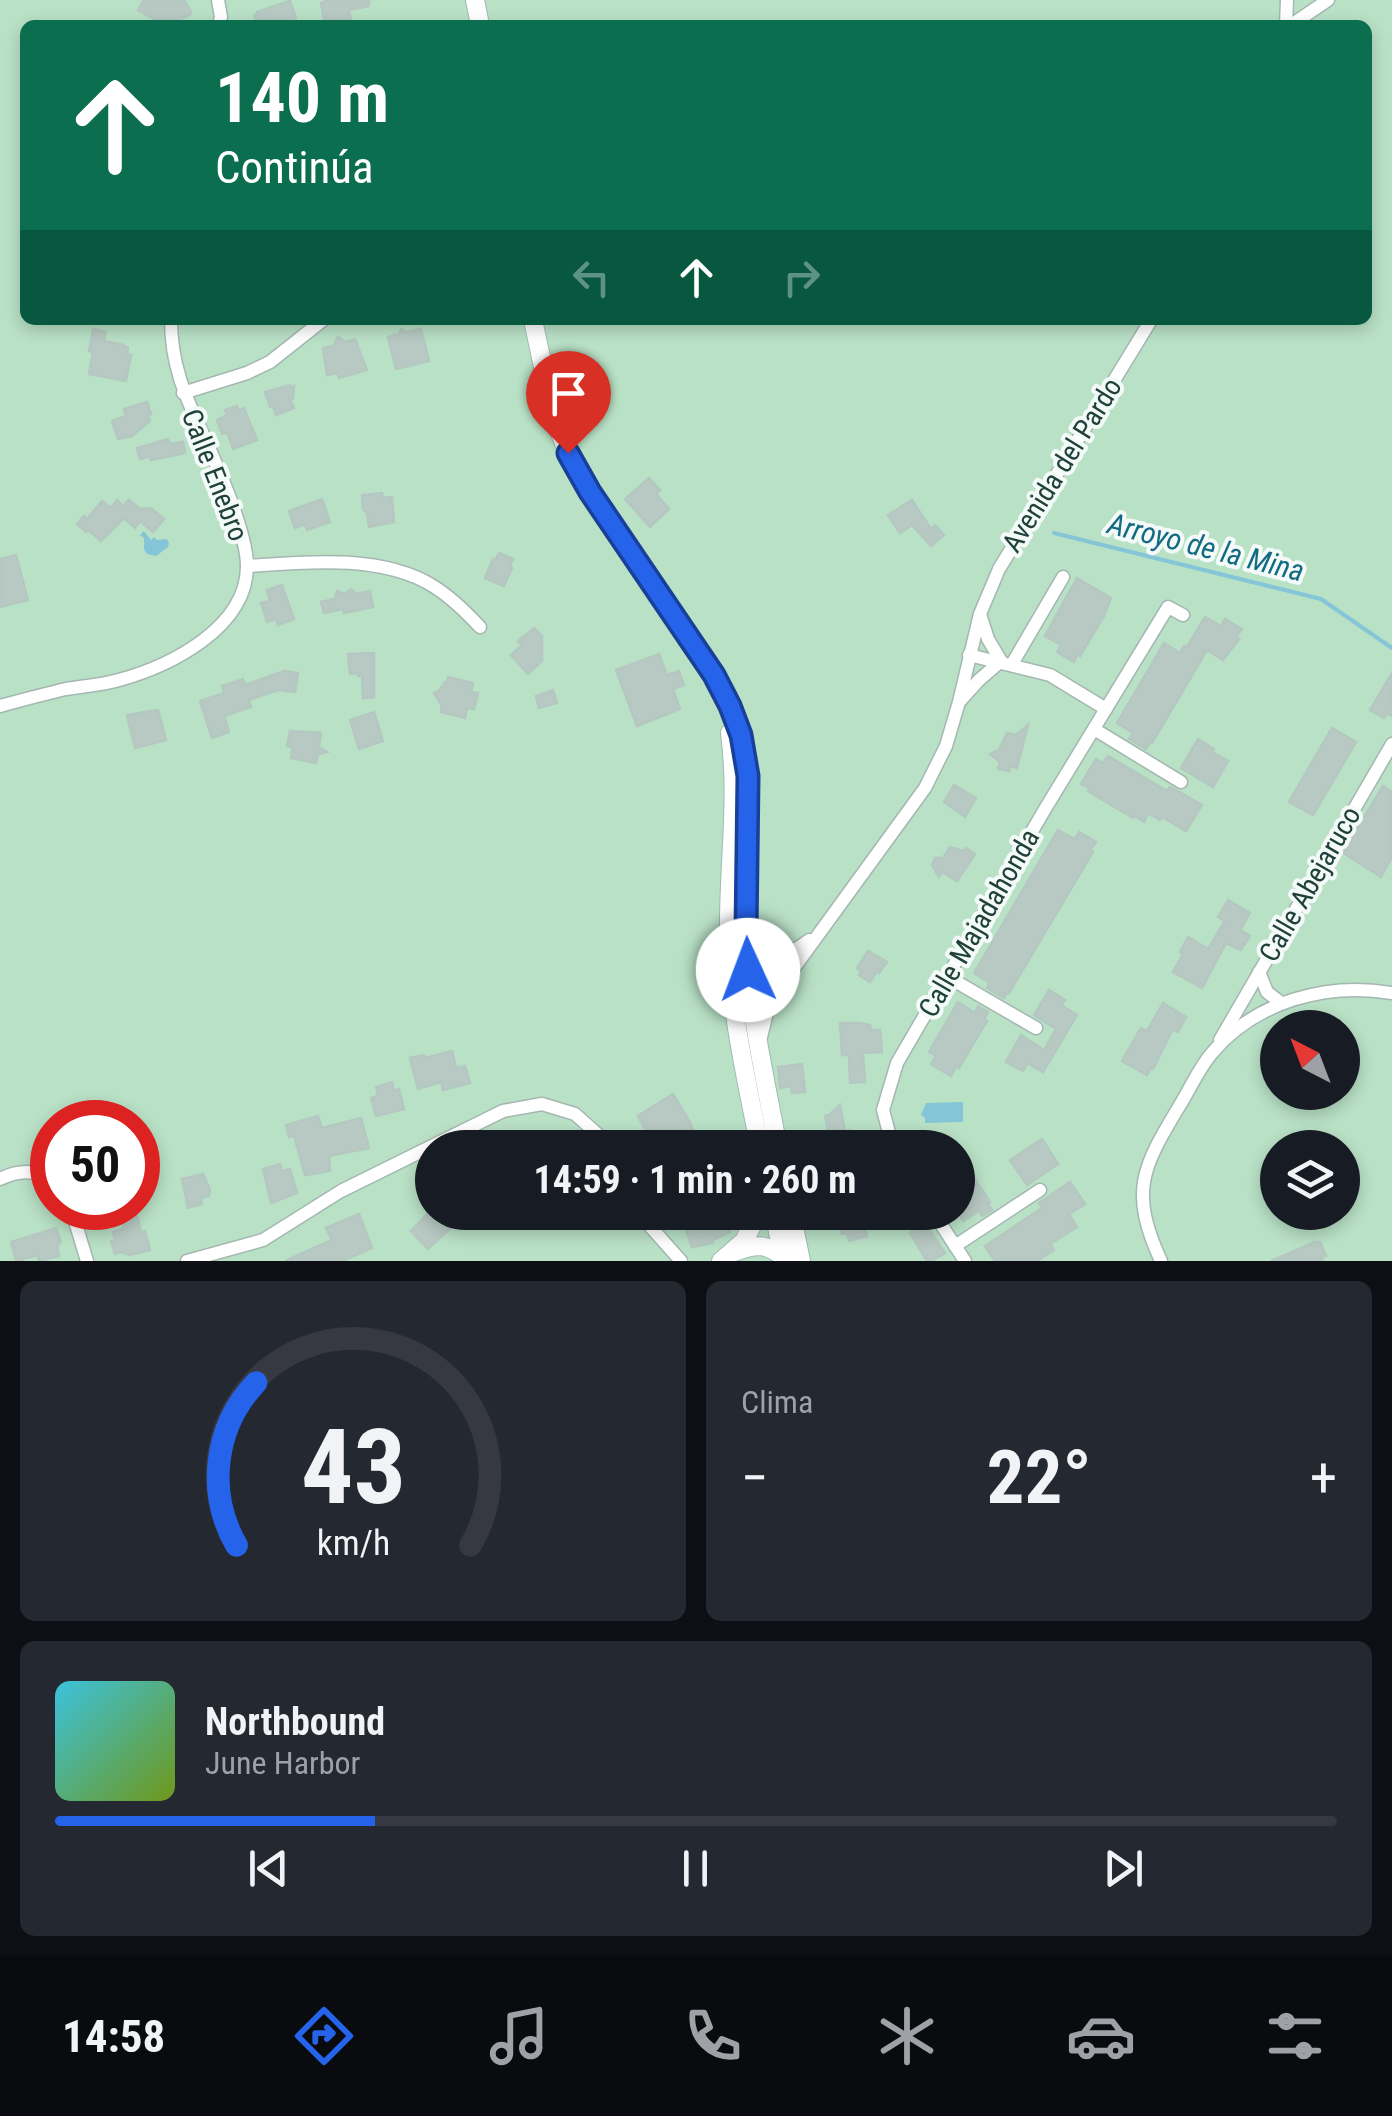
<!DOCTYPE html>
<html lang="es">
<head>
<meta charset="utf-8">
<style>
  :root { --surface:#171b24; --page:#242831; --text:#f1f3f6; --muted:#9ea1a6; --line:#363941; --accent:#2563eb }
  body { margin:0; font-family:"Roboto Condensed",sans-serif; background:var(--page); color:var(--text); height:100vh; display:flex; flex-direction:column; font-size:38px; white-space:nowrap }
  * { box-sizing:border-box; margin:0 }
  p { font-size:32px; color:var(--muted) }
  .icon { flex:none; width:55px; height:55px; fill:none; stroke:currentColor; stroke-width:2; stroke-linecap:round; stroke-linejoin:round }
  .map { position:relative; height:1261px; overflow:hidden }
  .sheet { display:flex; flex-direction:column; gap:20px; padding:20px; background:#0d0f14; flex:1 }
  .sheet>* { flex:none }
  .banner { position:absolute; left:20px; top:20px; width:1352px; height:305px; border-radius:15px; box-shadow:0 5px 15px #0003; background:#0b6e4f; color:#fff; overflow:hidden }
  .needle { width:65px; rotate:318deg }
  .tools { position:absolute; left:1260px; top:1010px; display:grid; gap:20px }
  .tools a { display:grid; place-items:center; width:100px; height:100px; border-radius:50%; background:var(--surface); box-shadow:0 5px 15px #0003; font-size:50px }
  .speed { position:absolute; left:30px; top:1100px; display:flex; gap:20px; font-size:50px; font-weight:700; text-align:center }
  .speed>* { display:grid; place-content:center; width:130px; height:130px; border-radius:50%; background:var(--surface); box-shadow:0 5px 15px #0003; line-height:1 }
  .speed .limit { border:15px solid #d22; background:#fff; color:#111 }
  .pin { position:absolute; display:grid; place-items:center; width:85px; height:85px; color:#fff; margin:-102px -42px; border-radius:50% 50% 50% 0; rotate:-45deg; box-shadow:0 0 10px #0007 }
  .pin .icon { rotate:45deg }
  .me { position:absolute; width:110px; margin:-55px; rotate:358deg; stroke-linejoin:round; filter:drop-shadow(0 0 8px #0008) }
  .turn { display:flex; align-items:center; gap:35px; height:210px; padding:0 30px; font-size:45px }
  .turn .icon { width:130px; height:130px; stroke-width:2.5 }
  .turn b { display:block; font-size:70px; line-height:85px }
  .lanes { display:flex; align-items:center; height:95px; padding:0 30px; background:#0003; justify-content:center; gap:50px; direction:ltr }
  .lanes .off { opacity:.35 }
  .big { font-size:75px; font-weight:700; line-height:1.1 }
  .sheet .card { flex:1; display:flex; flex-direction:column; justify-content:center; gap:15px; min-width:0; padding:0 35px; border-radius:15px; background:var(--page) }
  .sheet .dial { align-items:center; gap:0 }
  .dial svg { height:260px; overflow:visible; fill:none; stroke:var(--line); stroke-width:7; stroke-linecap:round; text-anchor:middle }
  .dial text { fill:var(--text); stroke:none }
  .song { display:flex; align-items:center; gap:30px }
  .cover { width:120px; height:120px; border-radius:15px; background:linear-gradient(135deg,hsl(190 70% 55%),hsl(80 70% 35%)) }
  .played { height:10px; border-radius:5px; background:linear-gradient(90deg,var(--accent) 25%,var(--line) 25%) }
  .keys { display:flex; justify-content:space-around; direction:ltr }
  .heat { display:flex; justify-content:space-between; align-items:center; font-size:55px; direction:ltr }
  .sheet .tiles { flex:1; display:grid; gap:20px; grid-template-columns:1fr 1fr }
  .card:last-child { grid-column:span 2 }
  .trip { position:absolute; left:415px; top:1130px; width:560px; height:100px; border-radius:50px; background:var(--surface); box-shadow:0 5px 15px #0003; font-weight:700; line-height:100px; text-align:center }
  .dock { display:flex; height:160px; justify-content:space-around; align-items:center; background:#090b0e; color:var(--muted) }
  .dock .icon { width:70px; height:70px }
  .dock .selected { color:var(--accent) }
  .dock b { font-size:45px; color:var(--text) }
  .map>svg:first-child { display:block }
</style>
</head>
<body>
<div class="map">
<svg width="1392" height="1261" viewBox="0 0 1392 1261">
  <rect width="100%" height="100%" fill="#e2eee9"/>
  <path fill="#b9e1c6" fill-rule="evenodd" d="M 0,0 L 1392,0 L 1392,1261 L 0,1261 ZM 25,25 L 1368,25 L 1368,320 L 25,320 ZM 1278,1028 L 1342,1028 L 1342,1092 L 1278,1092 ZM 52,1122 L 138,1122 L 138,1208 L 52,1208 ZM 432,1148 L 958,1148 L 958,1212 L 432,1212 ZM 1278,1148 L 1342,1148 L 1342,1212 L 1278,1212 Z"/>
  <g fill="#84c6d8">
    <polygon points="144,531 151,540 154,537 157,540 167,539 169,543 168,547 156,556 147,554 144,549 144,538 140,535"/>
    <polygon points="963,1102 963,1122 925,1123 925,1118 921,1115 926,1103"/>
  </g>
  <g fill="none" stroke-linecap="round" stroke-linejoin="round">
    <polyline stroke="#84c6d8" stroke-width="4" points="1054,533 1321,599 1392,648"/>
  </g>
  <g fill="#b7c9c2" stroke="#b4c8c1" stroke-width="2.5">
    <polygon points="144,0 184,0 191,12 190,15 177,20 175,25 165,25 138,10"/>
    <polygon points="325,0 369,0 369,6 349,10 352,25 325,25 321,3 325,2"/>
    <polygon points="290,1 296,18 282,22 283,25 257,25 254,15 258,14 257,12"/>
    <polygon points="93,329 106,332 104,341 123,345 128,348 127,355 131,355 126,381 89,374 93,352 89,351"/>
    <polygon points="401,329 406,332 421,329 429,361 396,369 388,337 399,334"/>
    <polygon points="338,337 346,342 355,339 367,370 339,378 338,373 327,375 323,348 333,346"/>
    <polygon points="290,385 291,388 294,386 293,399 290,400 294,408 276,415 273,406 270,407 265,392"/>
    <polygon points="147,402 151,414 148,414 150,421 132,436 118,439 112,421 126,416 124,409"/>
    <polygon points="237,406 239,411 244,408 257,440 233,449 227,432 222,434 217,420 227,415 225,410"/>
    <polygon points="168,439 170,444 183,442 185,453 151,460 150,456 140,459 137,448"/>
    <polygon points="649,478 660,490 656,494 669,509 650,527 625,499"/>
    <polygon points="382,493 383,498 392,497 394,522 369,527 367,513 363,509 362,495"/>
    <polygon points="322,499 330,522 307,530 305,524 295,528 289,511"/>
    <polygon points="117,500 123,506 129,500 140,509 151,508 164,519 153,532 140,521 135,528 124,518 101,541 88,530 86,532 77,524 84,516 87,519 102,501 111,508"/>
    <polygon points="912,500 931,529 935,525 944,535 931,546 912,525 900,533 888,515"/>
    <polygon points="499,553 513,559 510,566 512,568 504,586 485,578 493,559 495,560"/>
    <polygon points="16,555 28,600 0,607 0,559"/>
    <polygon points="1077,578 1111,598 1104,616 1080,656 1078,654 1074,662 1057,652 1061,645 1045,636"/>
    <polygon points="282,585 294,619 278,625 276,619 267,622 261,603 270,601 267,590"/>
    <polygon points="351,589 357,594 370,591 373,607 344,613 343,609 324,613 321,602 335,599 337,591 345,594"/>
    <polygon points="1205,617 1221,626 1225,619 1242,629 1236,637 1239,639 1223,660 1207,650 1152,743 1150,742 1146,749 1129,739 1133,733 1117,723 1164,643 1180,653 1184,646 1187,647"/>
    <polygon points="534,628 542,636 542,661 528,674 511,655 522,645 518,641"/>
    <polygon points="374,653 374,697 363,698 362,675 358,676 358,673 350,674 348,654"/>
    <polygon points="659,654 667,675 679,671 684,685 673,689 680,709 637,726 616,670"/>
    <polygon points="284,671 298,673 295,692 278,690 249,700 251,707 224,716 229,732 212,738 200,701 224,693 222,686 243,679 245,685"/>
    <polygon points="1392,673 1392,716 1387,713 1384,718 1370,710"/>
    <polygon points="448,677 473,683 471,692 478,693 474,709 467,708 465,718 441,712 442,706 434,693 439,691 445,682 447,683"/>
    <polygon points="553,690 557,703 539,708 536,696"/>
    <polygon points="158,710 166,740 135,748 127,715"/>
    <polygon points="374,712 383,741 359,749 350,720"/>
    <polygon points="1028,725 1017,768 1010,766 1009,771 998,769 1000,762 990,754 999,750 1007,733 1016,735"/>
    <polygon points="1332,728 1356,742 1313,815 1289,802"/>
    <polygon points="290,731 321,733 319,747 327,752 318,754 316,763 291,758 293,747 287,746"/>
    <polygon points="1198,739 1214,749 1212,752 1228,761 1213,787 1181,768"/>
    <polygon points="1108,756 1167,791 1170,787 1202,805 1186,831 1162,817 1160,820 1148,813 1144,822 1135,816 1133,818 1088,791 1089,788 1081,784 1096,759 1103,763"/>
    <polygon points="954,785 976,798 965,817 944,802"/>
    <polygon points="1383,786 1392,792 1392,857 1381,877 1342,852"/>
    <polygon points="1058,830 1075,839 1079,832 1096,842 1090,850 1093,852 1009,993 1007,992 1004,998 987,988 990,983 974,973"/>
    <polygon points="950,847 964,851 966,848 975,854 957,881 942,872 939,877 932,865 935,858 943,858"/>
    <polygon points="1228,900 1250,913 1240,930 1250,936 1241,950 1226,943 1202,988 1173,972 1183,954 1180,952 1188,937 1208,949 1225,921 1218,917"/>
    <polygon points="868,951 887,962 879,973 877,971 870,982 859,975 861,971 857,968"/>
    <polygon points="1049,990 1065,1000 1061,1005 1077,1015 1043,1072 1027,1063 1023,1071 1006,1062 1021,1035 1044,1050 1056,1029 1034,1015"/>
    <polygon points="958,1002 975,1013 978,1006 988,1012 984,1019 987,1021 959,1068 956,1067 951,1076 931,1064 936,1056 929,1052"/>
    <polygon points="1163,1003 1186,1017 1178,1032 1173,1029 1153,1069 1151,1068 1147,1075 1122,1061 1141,1028 1147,1031"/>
    <polygon points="840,1023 860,1023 870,1025 871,1030 880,1030 882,1052 863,1053 865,1082 850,1083 849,1055 842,1055"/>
    <polygon points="452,1051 456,1068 465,1066 470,1083 443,1090 441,1082 418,1089 410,1058 424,1055 425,1058"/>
    <polygon points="802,1064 805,1092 792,1093 791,1086 780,1088 778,1067"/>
    <polygon points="392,1082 394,1091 399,1089 404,1109 376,1116 371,1098 378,1096 376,1087"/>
    <polygon points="673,1094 691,1124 698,1148 655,1148 638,1116"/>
    <polygon points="840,1105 845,1131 850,1130 853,1144 849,1144 850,1148 829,1148 828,1145 818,1142 816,1138 818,1134 828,1131 825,1116 829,1115"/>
    <polygon points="318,1116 322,1128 361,1118 369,1148 329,1156 330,1171 305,1175 294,1136 289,1137 286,1125"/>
    <polygon points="1042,1139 1058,1164 1027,1185 1010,1160"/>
    <polygon points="958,1153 990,1202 988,1204 992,1210 982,1216 979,1211 963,1221 958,1213"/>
    <polygon points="280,1164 282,1171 290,1169 297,1193 271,1203 263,1169"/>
    <polygon points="203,1174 210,1190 209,1196 201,1198 202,1204 188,1208 182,1179"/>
    <polygon points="1070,1182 1085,1204 1069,1214 1077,1227 1050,1244 1054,1250 1037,1261 995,1261 985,1246 1042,1208 1039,1203"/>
    <polygon points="119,1208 135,1208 141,1232 145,1231 150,1250 130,1255 121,1252 115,1254 111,1241 115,1240 113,1232 122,1229 124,1226"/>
    <polygon points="432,1209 432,1212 438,1212 452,1227 428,1249 411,1231"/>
    <polygon points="697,1212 724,1212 730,1232 713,1240 713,1243 692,1247 685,1228 681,1229 678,1218"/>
    <polygon points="842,1212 860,1212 867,1236 849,1241 847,1233 842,1234 840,1227 835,1221 836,1216"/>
    <polygon points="359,1214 372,1248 342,1261 285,1261 332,1240 326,1228"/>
    <polygon points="925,1223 945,1253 931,1261 927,1261 910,1233"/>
    <polygon points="56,1228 61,1242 57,1246 59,1256 39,1261 38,1255 16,1261 11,1242"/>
    <polygon points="1315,1242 1320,1242 1326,1256 1321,1258 1323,1261 1271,1261"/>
  </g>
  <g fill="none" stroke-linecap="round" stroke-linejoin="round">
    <defs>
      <g id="street">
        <polyline points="218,0 221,17 219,25"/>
        <polyline points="1287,24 1294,23 1328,0"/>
        <polyline points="1286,25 1287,0"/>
        <polyline points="183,393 247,373 270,362 323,320"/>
        <path d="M 247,566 C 305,562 381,554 433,586 C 451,597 466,612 480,627"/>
        <polyline points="980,614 988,639 1001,661"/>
        <polyline points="969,655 1050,675 1106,709"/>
        <polyline points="1012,664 1063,577"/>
        <polyline points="960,701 979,680 1001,661"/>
        <path d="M 0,706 C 22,700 44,694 66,689 C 84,686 102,685 119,680 C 170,666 247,628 247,566 C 247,539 227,489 216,464 C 195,413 171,378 171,320"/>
        <polyline points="1094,729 1181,782"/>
        <polyline points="746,931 761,947 777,956"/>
        <polyline points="763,961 775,969 777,978 772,994"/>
        <polyline points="1259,972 1267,992 1281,1003"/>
        <polyline points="948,977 1036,1028"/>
        <path d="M 743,1011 C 737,948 774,969 809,940"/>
        <polyline points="761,1037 770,1001 925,788 946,746 959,702 980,614 999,569 1151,320"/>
        <polyline points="1220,1040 1392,744"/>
        <polyline points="893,1148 883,1110 897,1063 1045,809 1168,607 1183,615"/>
        <path d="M 0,1179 C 18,1170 35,1169 52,1180"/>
        <polyline points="71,1208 87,1261"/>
        <polyline points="644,1212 649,1225 681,1261"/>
        <polyline points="933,1212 965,1261"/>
        <polyline points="955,1246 1040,1190"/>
        <polyline points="187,1261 263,1240 341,1191 503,1111 542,1104 575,1114 613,1148"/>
        <path d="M 1161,1261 C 1129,1191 1142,1168 1180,1105 C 1190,1089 1199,1068 1212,1053 C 1256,1001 1327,982 1392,993"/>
      </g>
      <g id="secondary">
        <polyline points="475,0 480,25"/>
        <path d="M 533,320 L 554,418 L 568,453 L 591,492 L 714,675 C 725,695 736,715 741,738 C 759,812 742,891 748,966 C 753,1027 767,1088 778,1148"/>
        <path d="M 730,733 C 739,800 728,867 729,934 C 729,1006 746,1078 760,1148"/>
        <polyline points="774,1212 784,1261"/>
        <polyline points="791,1212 801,1261"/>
        <path d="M 734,1252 C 758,1243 768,1243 788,1261"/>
        <polyline points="721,1261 744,1241 759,1212"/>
      </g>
    </defs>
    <use href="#street" stroke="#a4b7b1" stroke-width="15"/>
    <use href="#secondary" stroke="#9fbbb3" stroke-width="20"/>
    <use href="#street" stroke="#fff" stroke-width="12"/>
    <use href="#secondary" stroke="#fff" stroke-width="18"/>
  </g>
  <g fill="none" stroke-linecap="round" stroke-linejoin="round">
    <defs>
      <polyline id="route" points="568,453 590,492 714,675 730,706 741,735 748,776 746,931 748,970"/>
    </defs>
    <use href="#route" stroke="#184099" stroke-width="25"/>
    <use href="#route" stroke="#2563eb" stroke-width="18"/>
  </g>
  <g text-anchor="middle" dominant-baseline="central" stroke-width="8" stroke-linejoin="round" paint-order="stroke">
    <g font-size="28" fill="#20413a" stroke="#f3faf7">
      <text transform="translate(1062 465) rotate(-58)">Avenida del Pardo</text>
      <text transform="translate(215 475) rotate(69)">Calle Enebro</text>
      <text transform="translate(1310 884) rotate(-60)">Calle Abejaruco</text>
      <text transform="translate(979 923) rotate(-60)">Calle Majadahonda</text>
    </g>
    <g font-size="30" font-style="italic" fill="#136a84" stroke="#f3faf7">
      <text transform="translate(1206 547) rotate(14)">Arroyo de la Mina</text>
    </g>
  </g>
</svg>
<div class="tools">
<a><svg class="needle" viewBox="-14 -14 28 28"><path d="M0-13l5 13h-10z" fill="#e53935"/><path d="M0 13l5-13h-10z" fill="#9ea1a6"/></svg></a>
<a><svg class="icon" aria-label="layers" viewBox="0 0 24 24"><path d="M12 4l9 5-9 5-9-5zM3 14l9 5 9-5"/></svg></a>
</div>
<div class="speed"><div class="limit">50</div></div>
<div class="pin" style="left:568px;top:453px;background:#d93025"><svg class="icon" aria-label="arrive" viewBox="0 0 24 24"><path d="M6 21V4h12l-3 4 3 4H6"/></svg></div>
<svg class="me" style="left:748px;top:970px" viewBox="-20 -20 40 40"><circle r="19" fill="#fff"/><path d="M0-13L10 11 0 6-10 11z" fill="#2563eb"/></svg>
<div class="trip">14:59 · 1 min · 260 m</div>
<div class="banner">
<div class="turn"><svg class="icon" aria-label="ahead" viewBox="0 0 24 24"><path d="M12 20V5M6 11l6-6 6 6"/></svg><div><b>140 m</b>Continúa</div></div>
<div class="lanes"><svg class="icon off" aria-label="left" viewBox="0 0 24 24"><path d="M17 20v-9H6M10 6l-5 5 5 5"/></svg><svg class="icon" aria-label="ahead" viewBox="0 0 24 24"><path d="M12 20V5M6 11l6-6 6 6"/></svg><svg class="icon off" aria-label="right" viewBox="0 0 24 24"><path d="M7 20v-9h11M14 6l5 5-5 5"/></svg></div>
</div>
</div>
<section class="sheet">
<div class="tiles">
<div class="card dial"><svg viewBox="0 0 100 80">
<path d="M14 69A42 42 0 1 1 86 69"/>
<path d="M14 69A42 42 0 0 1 20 19" stroke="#2563eb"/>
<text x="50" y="56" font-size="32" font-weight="700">43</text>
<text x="50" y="72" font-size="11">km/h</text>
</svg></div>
<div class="card"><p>Clima</p>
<div class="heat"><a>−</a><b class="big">22°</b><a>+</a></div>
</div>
<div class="card">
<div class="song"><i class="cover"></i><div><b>Northbound</b><p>June Harbor</p></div></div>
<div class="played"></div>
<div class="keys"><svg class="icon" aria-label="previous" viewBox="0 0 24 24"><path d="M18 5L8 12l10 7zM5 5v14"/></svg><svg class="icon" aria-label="pause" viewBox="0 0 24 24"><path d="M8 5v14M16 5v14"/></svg><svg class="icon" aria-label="next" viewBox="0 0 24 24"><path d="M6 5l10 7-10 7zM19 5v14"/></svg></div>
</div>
</div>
</section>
<nav class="dock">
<b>14:58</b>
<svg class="icon selected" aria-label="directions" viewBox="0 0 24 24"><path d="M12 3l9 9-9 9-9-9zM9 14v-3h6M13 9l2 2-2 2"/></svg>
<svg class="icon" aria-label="music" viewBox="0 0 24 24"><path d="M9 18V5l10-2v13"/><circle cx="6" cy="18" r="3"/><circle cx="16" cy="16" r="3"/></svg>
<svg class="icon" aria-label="phone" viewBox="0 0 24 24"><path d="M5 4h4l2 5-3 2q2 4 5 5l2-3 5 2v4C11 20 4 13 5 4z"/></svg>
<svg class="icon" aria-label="climate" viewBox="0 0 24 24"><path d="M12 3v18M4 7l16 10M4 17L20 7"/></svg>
<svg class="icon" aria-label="car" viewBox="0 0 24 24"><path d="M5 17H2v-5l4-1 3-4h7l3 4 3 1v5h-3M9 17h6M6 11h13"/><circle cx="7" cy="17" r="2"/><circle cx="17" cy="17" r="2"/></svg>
<svg class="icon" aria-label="filters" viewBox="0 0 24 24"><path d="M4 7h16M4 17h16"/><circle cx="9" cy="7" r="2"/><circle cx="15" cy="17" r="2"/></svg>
</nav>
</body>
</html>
